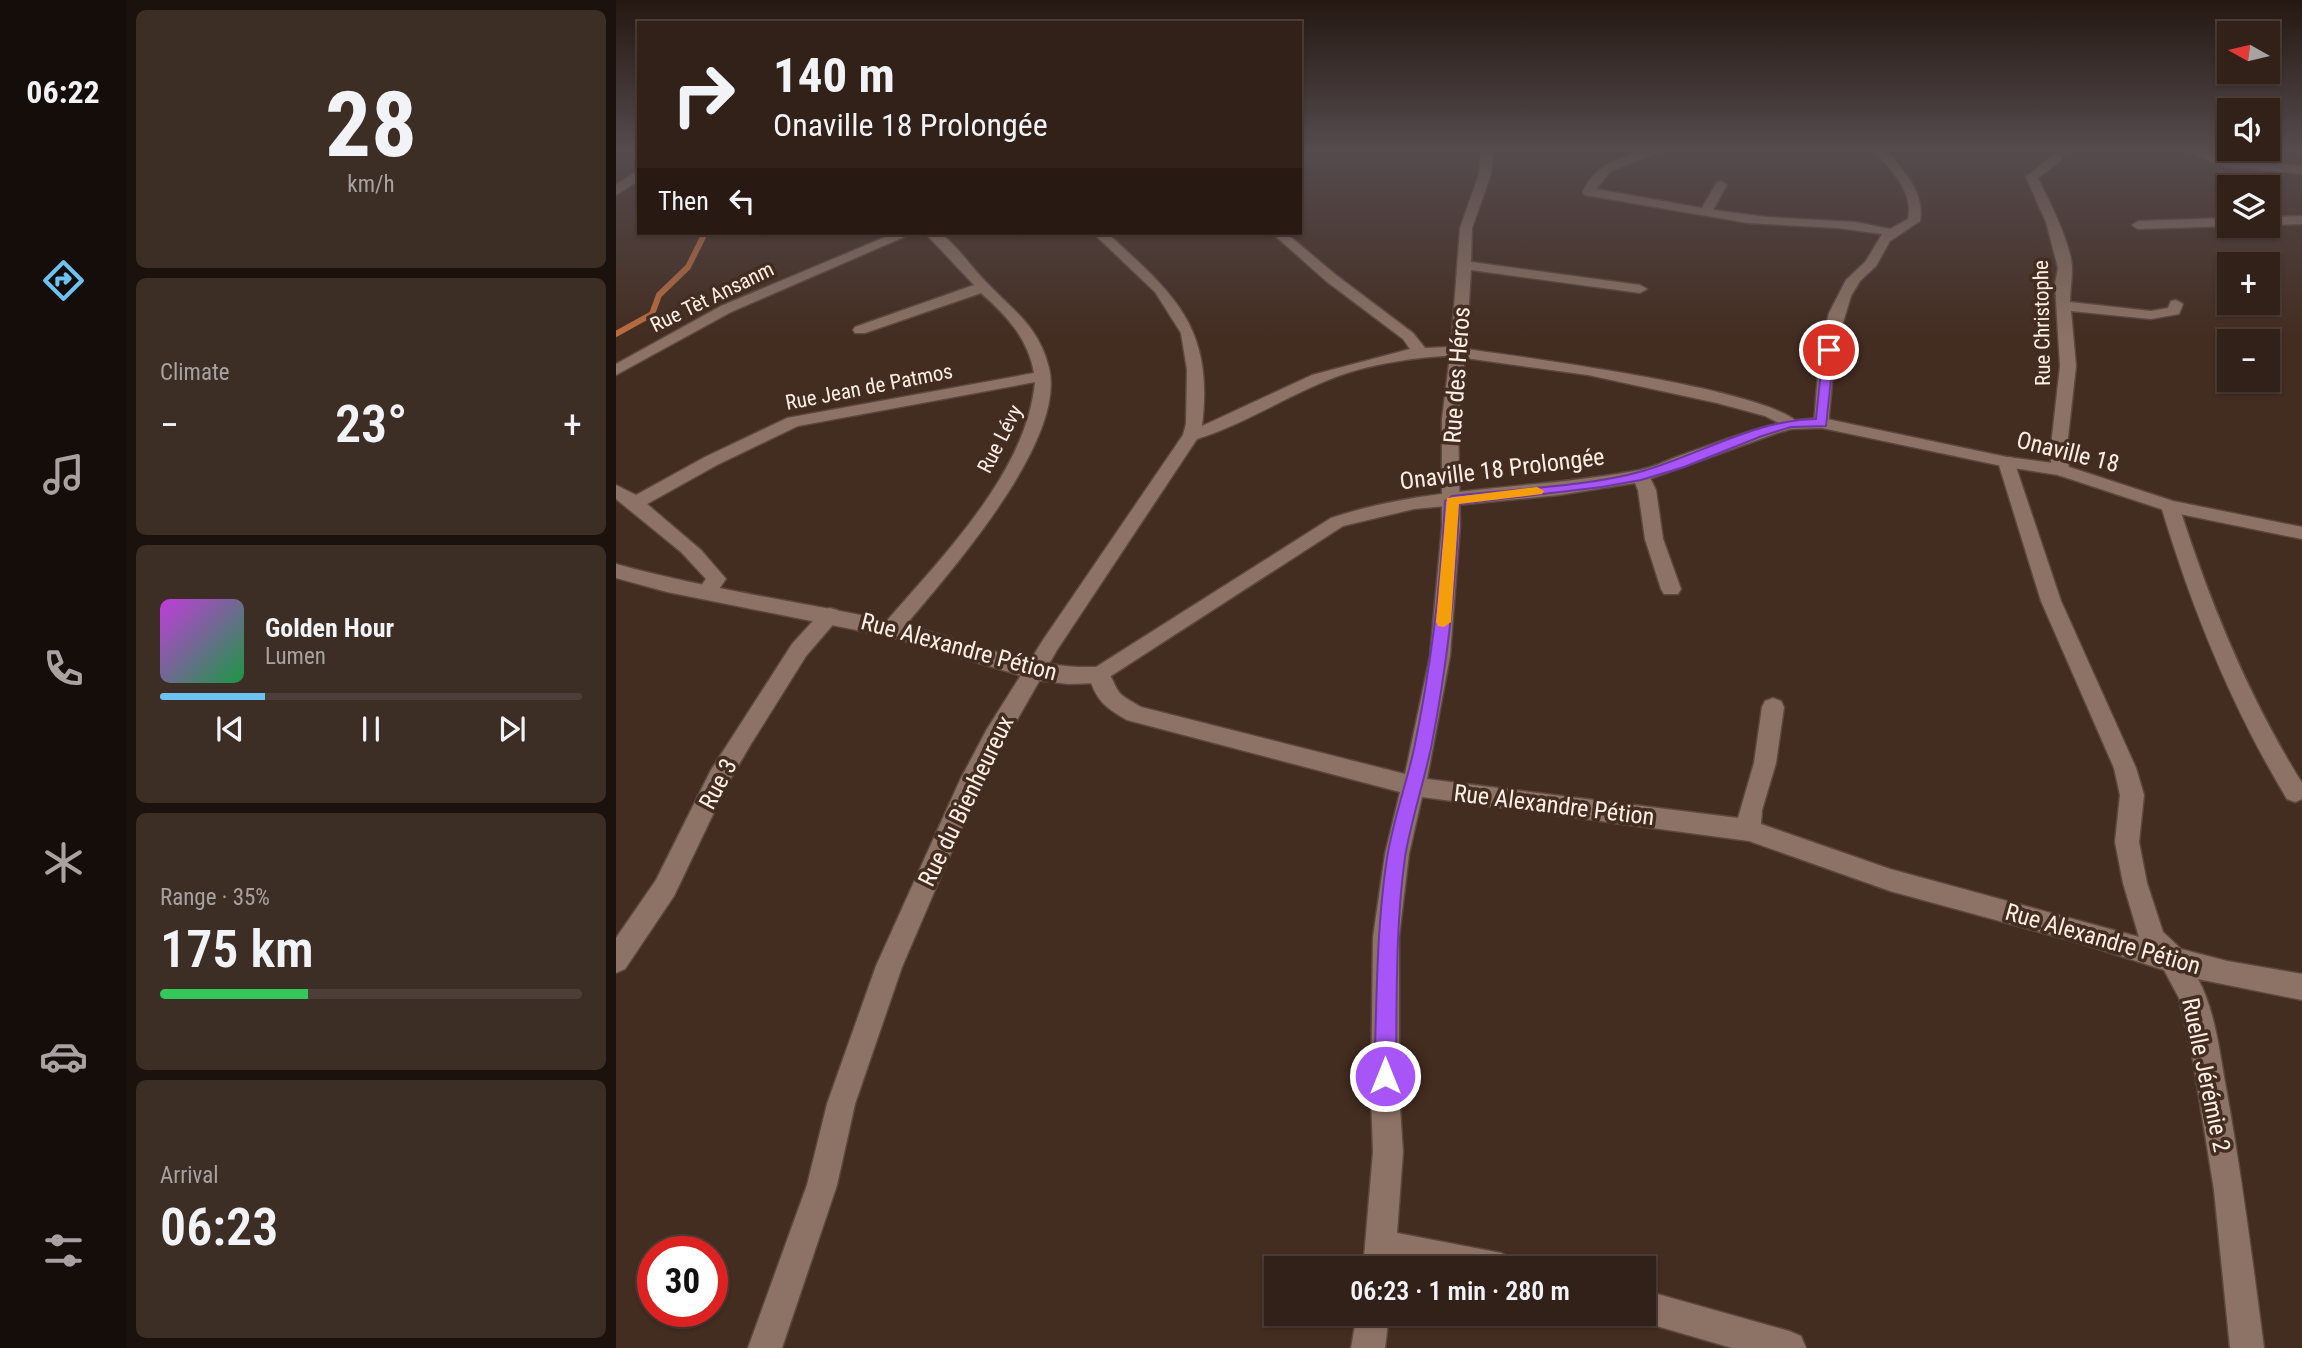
<!DOCTYPE html>
<html lang="en">
<head>
<meta charset="utf-8">
<style>
  :root { --surface:#322118; --page:#3d2e25; --text:#f1f3f6; --muted:#a8a3a2; --line:#4d3e37; --accent:#6cc3f2 }
  body { margin:0; font-family:"Roboto Condensed",sans-serif; background:var(--page); color:var(--text); height:100vh; display:flex; flex-direction:column; font-size:26px; white-space:nowrap }
  * { box-sizing:border-box; margin:0 }
  p { font-size:23px; color:var(--muted) }
  .icon { flex:none; width:38px; height:38px; fill:none; stroke:currentColor; stroke-width:2; stroke-linecap:round; stroke-linejoin:round }
  .map { position:relative; flex:1; overflow:hidden }
  .side { display:flex; flex-direction:column; gap:10px; padding:10px; background:#1c120d; width:490px }
  .side>* { flex:none }
  .guide { position:absolute; left:21px; top:21px; width:665px; height:214px; border-radius:0px; box-shadow:0 2px 5px #0004,0 0 0 2px var(--line); background:#322118; color:var(--text); overflow:hidden }
  .needle { width:46px; rotate:278deg }
  .fabs { position:absolute; left:1601px; top:21px; display:grid; gap:14px }
  .fabs a { display:grid; place-items:center; width:63px; height:63px; border-radius:0px; background:var(--surface); box-shadow:0 2px 5px #0004,0 0 0 2px var(--line); font-size:35px }
  .speed { position:absolute; left:21px; top:1236px; display:flex; gap:14px; font-size:35px; font-weight:700; text-align:center }
  .speed>* { display:grid; place-content:center; width:91px; height:91px; border-radius:50%; background:var(--surface); box-shadow:0 2px 5px #0004,0 0 0 2px var(--line); line-height:1 }
  .speed .limit { border:10px solid #d22; background:#fff; color:#111 }
  .pin { position:absolute; display:grid; place-items:center; width:60px; height:60px; color:#fff; margin:-30px; border:4px solid #fff; border-radius:50%; box-shadow:0 2px 7px #0007 }
  .me { position:absolute; width:77px; margin:-38px; rotate:0deg; stroke-linejoin:round; filter:drop-shadow(0 0 5px #0008) }
  .turn { display:flex; align-items:center; gap:24px; height:147px; padding:0 21px; font-size:32px }
  .turn .icon { width:91px; height:91px; stroke-width:2.5 }
  .turn b { display:block; font-size:49px; line-height:60px }
  .then { display:flex; align-items:center; height:66px; padding:0 21px; background:#0003; gap:14px; font-size:26px }
  .big { font-size:52px; font-weight:600; line-height:1.1 }
  .side .widget { flex:1; display:flex; flex-direction:column; justify-content:center; gap:10px; min-width:0; padding:0 24px; border-radius:10px; background:var(--page) }
  .side .dial { align-items:center; gap:0 }
  .dial b { font-size:91px; line-height:1 }
  .song { display:flex; align-items:center; gap:21px }
  .cover { width:84px; height:84px; border-radius:10px; background:linear-gradient(135deg,hsl(290 70% 55%),hsl(140 70% 35%)) }
  .played { height:7px; border-radius:4px; background:linear-gradient(90deg,var(--accent) 25%,var(--line) 25%) }
  .keys { display:flex; justify-content:space-around; direction:ltr }
  .heat { display:flex; justify-content:space-between; align-items:center; font-size:38px; direction:ltr }
  .charge { height:10px; border-radius:5px; background:linear-gradient(90deg,#34c759 35%,var(--line) 0) }
  .trip { position:absolute; left:648px; top:1256px; width:392px; height:70px; border-radius:0px; background:var(--surface); box-shadow:0 2px 5px #0004,0 0 0 2px var(--line); font-weight:600; line-height:70px; text-align:center }
  main { display:flex; flex:1; min-height:0 }
  .tab-bar { display:flex; flex-direction:column; width:126px; justify-content:space-around; align-items:center; background:#140d0a; color:var(--muted) }
  .tab-bar .icon { width:49px; height:49px }
  .tab-bar .on { color:var(--accent) }
  .tab-bar b { font-size:32px; color:var(--text) }
  .map>svg:first-child { display:block }
</style>
</head>
<body>
<main>
<nav class="tab-bar">
<b>06:22</b>
<svg class="icon on" aria-label="directions" viewBox="0 0 24 24"><path d="M12 3l9 9-9 9-9-9zM9 14v-3h6M13 9l2 2-2 2"/></svg>
<svg class="icon" aria-label="music" viewBox="0 0 24 24"><path d="M9 18V5l10-2v13"/><circle cx="6" cy="18" r="3"/><circle cx="16" cy="16" r="3"/></svg>
<svg class="icon" aria-label="phone" viewBox="0 0 24 24"><path d="M5 4h4l2 5-3 2q2 4 5 5l2-3 5 2v4C11 20 4 13 5 4z"/></svg>
<svg class="icon" aria-label="climate" viewBox="0 0 24 24"><path d="M12 3v18M4 7l16 10M4 17L20 7"/></svg>
<svg class="icon" aria-label="car" viewBox="0 0 24 24"><path d="M5 17H2v-5l4-1 3-4h7l3 4 3 1v5h-3M9 17h6M6 11h13"/><circle cx="7" cy="17" r="2"/><circle cx="17" cy="17" r="2"/></svg>
<svg class="icon" aria-label="filters" viewBox="0 0 24 24"><path d="M4 7h16M4 17h16"/><circle cx="9" cy="7" r="2"/><circle cx="15" cy="17" r="2"/></svg>
</nav>
<section class="side">
<div class="widget dial"><b>28</b><p>km/h</p></div>
<div class="widget"><p>Climate</p>
<div class="heat"><a>−</a><b class="big">23°</b><a>+</a></div>
</div>
<div class="widget">
<div class="song"><i class="cover"></i><div><b>Golden Hour</b><p>Lumen</p></div></div>
<div class="played"></div>
<div class="keys"><svg class="icon" aria-label="previous" viewBox="0 0 24 24"><path d="M18 5L8 12l10 7zM5 5v14"/></svg><svg class="icon" aria-label="pause" viewBox="0 0 24 24"><path d="M8 5v14M16 5v14"/></svg><svg class="icon" aria-label="next" viewBox="0 0 24 24"><path d="M6 5l10 7-10 7zM19 5v14"/></svg></div>
</div>
<div class="widget"><p>Range · 35%</p><b class="big">175 km</b><div class="charge"></div></div>
<div class="widget"><p>Arrival</p><b class="big">06:23</b></div>
</section>
<div class="map">
<svg width="1686" height="1348" viewBox="0 0 1686 1348">
  <rect width="100%" height="100%" fill="#432c20"/>
  <g fill="none" stroke-linecap="round" stroke-linejoin="round">
    <polyline stroke="#bd6d3f" stroke-width="6" points="0,334 36,314 43,295 72,267 89,233"/>
    <defs>
      <g id="street">
        <path d="M 865,151 L 877,151 L 875,174 L 856,228 L 855,262 L 1024,285 L 1031,289 L 1024,293 L 855,270 L 850,349 C 905,357 1155,389 1183,424 L 1175,429 L 1149,416 L 1101,403 L 972,375 L 849,358 L 842,419 L 844,526 L 834,656 L 811,779 L 1122,818 L 1138,763 L 1146,707 L 1149,701 L 1157,698 L 1165,701 L 1168,707 L 1160,763 L 1146,810 L 1145,824 L 1274,869 L 1523,937 L 1507,883 L 1499,842 L 1504,795 L 1498,768 L 1425,601 L 1382,462 L 1391,457 L 1397,458 L 1445,601 L 1520,768 L 1528,795 L 1523,842 L 1531,883 L 1547,932 L 1565,949 L 1611,961 L 1686,974 L 1686,1000 L 1582,979 C 1600,1012 1604,1057 1611,1093 C 1626,1178 1637,1263 1648,1348 L 1614,1348 L 1598,1190 L 1577,1060 L 1563,998 L 1548,970 L 1464,943 L 1274,891 L 1133,841 L 806,797 L 793,854 L 783,937 L 783,1094 L 787,1152 L 781,1233 L 885,1253 L 896,1258 L 901,1269 L 805,1269 L 779,1264 L 779,1269 L 747,1269 L 757,1152 L 755,1094 L 757,937 L 769,854 L 784,792 L 511,720 C 490,708 479,700 473,675 L 477,669 L 484,667 L 491,669 C 505,695 497,691 525,707 L 789,774 L 814,656 L 826,526 L 826,419 L 834,356 L 827,356 C 786,359 743,366 705,383 C 663,401 625,425 581,439 L 441,650 L 365,783 L 286,967 L 239,1104 L 221,1185 L 166,1348 L 132,1348 L 191,1185 L 211,1104 L 260,966 L 344,780 L 371,729 L 427,640 L 567,435 L 570,424 L 571,370 L 565,333 L 539,292 L 477,233 L 491,233 C 559,295 598,327 586,426 L 696,375 L 794,349 L 787,339 L 710,281 L 656,233 L 670,233 L 720,275 L 797,333 L 809,348 L 835,347 L 844,228 L 863,174 Z"/>
        <path d="M 1027,151 L 1045,151 L 995,171 L 980,189 L 1086,208 L 1101,182 L 1105,181 L 1111,185 L 1097,210 L 1150,217 L 1240,222 L 1274,229 L 1292,219 C 1298,191 1275,171 1259,151 L 1271,151 C 1288,171 1309,193 1304,221 L 1274,241 L 1260,266 L 1244,281 L 1235,296 L 1219,349 L 1212,427 L 1200,427 L 1198,423 L 1204,349 L 1213,313 L 1230,280 L 1250,261 L 1266,234 L 1222,228 L 1132,223 L 969,195 L 967,192 C 979,165 1000,159 1027,151 Z"/>
        <path d="M 1438,151 L 1450,151 L 1444,161 L 1422,178 C 1433,201 1455,243 1456,268 C 1456,280 1454,291 1454,302 L 1535,311 L 1552,308 L 1555,301 L 1560,300 L 1567,304 L 1563,314 L 1535,319 L 1455,311 L 1460,366 L 1451,446 L 1453,470 L 1444,476 L 1435,470 L 1435,446 L 1444,366 L 1439,284 L 1442,268 L 1430,222 L 1410,177 L 1435,157 Z"/>
        <polygon points="1569,151 1586,151 1609,159 1686,166 1686,174 1608,166"/>
        <polygon points="1686,216 1686,224 1652,225 1652,217"/>
        <polygon points="1614,218 1614,226 1522,229 1516,225 1522,221"/>
        <polygon points="279,233 297,233 115,312 0,375 0,364 105,306"/>
        <path d="M 309,233 L 324,233 L 329,237 C 345,251 357,269 372,284 C 399,312 423,327 433,368 C 451,443 328,579 282,634 L 275,637 L 268,634 L 265,629 L 268,624 C 325,558 411,472 419,382 L 182,426 L 101,465 L 31,504 L 85,550 L 110,579 L 98,596 L 84,596 L 81,591 L 90,579 L 65,552 L 0,499 L 0,485 L 20,495 L 89,457 L 171,418 L 418,373 C 412,338 390,315 365,293 L 249,333 L 239,333 L 237,330 L 239,327 L 358,285 Z"/>
        <polygon points="1025,470 1031,472 1040,490 1047,539 1065,589 1062,594 1048,594 1045,589 1029,539 1022,490 1016,476"/>
        <path d="M 1554,500 L 1563,506 C 1594,603 1632,696 1686,783 L 1686,799 L 1679,802 L 1671,799 C 1615,706 1576,609 1545,506 Z"/>
        <polygon points="214,608 221,610 224,615 221,620 190,656 135,744 112,783 58,896 9,969 0,973 0,938 40,880 95,770 176,644 207,610"/>
        <polygon points="1027,1290 1173,1331 1185,1336 1190,1348 1116,1348 1027,1322 1014,1314 1027,1314"/>
        <polygon points="741,1314 773,1314 769,1348 735,1348"/>
      </g>
      <g id="secondary">
        <polygon points="23,170 23,180 0,195 0,185"/>
        <path d="M 1206,418 L 1391,457 L 1444,464 L 1557,501 L 1686,527 L 1686,539 L 1554,512 L 1442,475 L 1391,467 L 1206,428 L 1175,429 L 1161,433 L 1025,482 L 943,495 L 798,509 L 727,526 L 484,683 L 452,684 L 420,680 L 275,637 L 51,592 L 0,578 L 0,564 C 90,589 182,601 272,621 C 343,636 406,669 480,667 L 715,518 C 812,485 918,490 1018,471 C 1034,469 1049,461 1063,456 C 1112,439 1154,420 1206,418 Z"/>
      </g>
    </defs>
    <use href="#street" stroke="#5c483e" stroke-width="3"/>
    <use href="#secondary" stroke="#5c483e" stroke-width="3"/>
    <use href="#street" fill="#8d7365" fill-rule="evenodd"/>
    <use href="#secondary" fill="#8d7365" fill-rule="evenodd"/>
  </g>
  <linearGradient id="sky" x2="0" y2="1"><stop stop-color="#251812"/><stop offset="0.44" stop-color="#554b4e"/><stop offset="1" stop-color="#554b4e" stop-opacity="0"/></linearGradient>
  <rect width="1686" height="340" fill="url(#sky)"/>
  <path fill="#a855f7" stroke="#6d37a1" stroke-width="2" d="M 1213,346 L 1218,350 L 1210,426 L 1175,427 L 1146,436 L 1068,467 L 1025,480 L 986,487 L 843,504 C 840,587 831,667 815,748 C 807,785 795,821 789,857 C 779,930 781,1003 780,1076 L 777,1084 L 769,1087 L 762,1084 L 758,1076 C 761,1003 760,930 771,858 C 777,821 790,785 798,749 C 815,667 825,585 829,501 L 836,496 C 895,489 971,487 1027,471 C 1085,454 1139,420 1200,419 L 1207,350 Z"/>
  <polygon fill="#f59e0b" points="921,487 928,491 926,494 843,504 835,622 828,627 822,626 820,622 831,498"/>
  <g text-anchor="middle" dominant-baseline="central" stroke-width="7" stroke-linejoin="round" paint-order="stroke">
    <g font-size="21" fill="#fdeee6" stroke="#432c20">
      <text transform="translate(96 297) rotate(-26)">Rue Tèt Ansanm</text>
      <text transform="translate(1426 323) rotate(-91)">Rue Christophe</text>
      <text transform="translate(253 387) rotate(-11)">Rue Jean de Patmos</text>
      <text transform="translate(384 439) rotate(-63)">Rue Lévy</text>
    </g>
    <g font-size="24" fill="#fdeee6" stroke="#432c20">
      <text transform="translate(841 375) rotate(-86)">Rue des Héros</text>
      <text transform="translate(1452 452) rotate(14)">Onaville 18</text>
      <text transform="translate(886 469) rotate(-7)">Onaville 18 Prolongée</text>
      <text transform="translate(343 647) rotate(15)">Rue Alexandre Pétion</text>
      <text transform="translate(102 784) rotate(-62)">Rue 3</text>
      <text transform="translate(350 801) rotate(-64)">Rue du Bienheureux</text>
      <text transform="translate(938 805) rotate(7)">Rue Alexandre Pétion</text>
      <text transform="translate(1487 939) rotate(16)">Rue Alexandre Pétion</text>
      <text transform="translate(1590 1075) rotate(78)">Ruelle Jérémie 2</text>
    </g>
  </g>
</svg>
<div class="fabs">
<a><svg class="needle" viewBox="-14 -14 28 28"><path d="M0-13l5 13h-10z" fill="#e53935"/><path d="M0 13l5-13h-10z" fill="#a8a3a2"/></svg></a>
<a><svg class="icon" aria-label="sound" viewBox="0 0 24 24"><path d="M4 9h4l5-4v14l-5-4H4zM17 9q2 3 0 6"/></svg></a>
<a><svg class="icon" aria-label="layers" viewBox="0 0 24 24"><path d="M12 4l9 5-9 5-9-5zM3 14l9 5 9-5"/></svg></a>
<a>+</a>
<a>−</a>
</div>
<div class="speed"><div class="limit">30</div></div>
<div class="pin" style="left:1213px;top:350px;background:#d93025"><svg class="icon" aria-label="arrive" viewBox="0 0 24 24"><path d="M6 21V4h12l-3 4 3 4H6"/></svg></div>
<svg class="me" style="left:769px;top:1076px" viewBox="-20 -20 40 40"><circle r="17" fill="#a855f7" stroke="#fff" stroke-width="3"/><path d="M0-11L8 9 0 5-8 9z" fill="#fff"/></svg>
<div class="trip">06:23 · 1 min · 280 m</div>
<div class="guide">
<div class="turn"><svg class="icon" aria-label="right" viewBox="0 0 24 24"><path d="M7 20v-9h11M14 6l5 5-5 5"/></svg><div><b>140 m</b>Onaville 18 Prolongée</div></div>
<div class="then">Then<svg class="icon" aria-label="left" viewBox="0 0 24 24"><path d="M17 20v-9H6M10 6l-5 5 5 5"/></svg></div>
</div>
</div>
</main>
</body>
</html>
